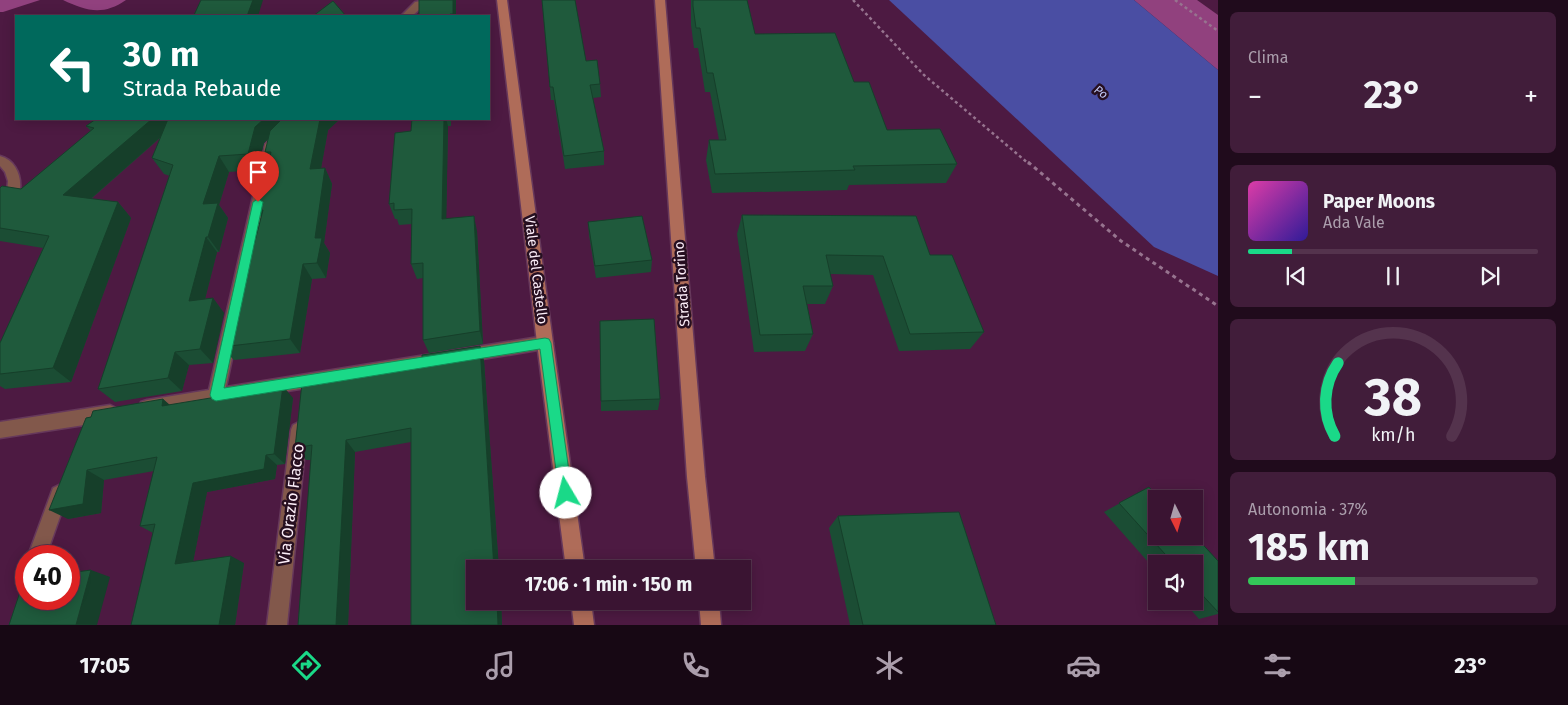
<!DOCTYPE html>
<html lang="it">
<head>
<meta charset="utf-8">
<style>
  :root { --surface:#3a1432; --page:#411d3a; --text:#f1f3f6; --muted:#ab9eac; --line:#54334d; --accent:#1ad988 }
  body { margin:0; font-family:"Fira Sans",sans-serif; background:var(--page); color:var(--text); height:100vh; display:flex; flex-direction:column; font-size:19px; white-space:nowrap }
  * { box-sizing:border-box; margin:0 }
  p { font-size:16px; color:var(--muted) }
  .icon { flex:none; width:28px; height:28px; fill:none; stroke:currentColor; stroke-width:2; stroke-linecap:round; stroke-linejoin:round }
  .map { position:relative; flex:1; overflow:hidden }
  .side { display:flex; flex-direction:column; gap:12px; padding:12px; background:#200b1c; width:350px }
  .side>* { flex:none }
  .guide { position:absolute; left:15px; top:15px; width:475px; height:105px; border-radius:0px; box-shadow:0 2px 12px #0003,0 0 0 1px var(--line); background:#00695c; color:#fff; overflow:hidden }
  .needle { width:32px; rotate:175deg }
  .controls { position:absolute; left:1148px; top:490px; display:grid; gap:10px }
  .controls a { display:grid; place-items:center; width:55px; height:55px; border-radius:0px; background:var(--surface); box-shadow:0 2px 12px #0003,0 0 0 1px var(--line); font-size:25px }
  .speed { position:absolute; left:15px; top:545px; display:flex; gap:10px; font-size:25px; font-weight:700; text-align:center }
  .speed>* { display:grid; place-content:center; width:65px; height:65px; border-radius:50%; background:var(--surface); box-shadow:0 2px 12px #0003,0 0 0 1px var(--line); line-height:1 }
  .speed .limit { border:8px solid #d22; background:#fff; color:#111 }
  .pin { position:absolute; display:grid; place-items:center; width:42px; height:42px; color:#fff; margin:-51px -21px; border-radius:50% 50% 50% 0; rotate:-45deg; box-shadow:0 0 5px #0007 }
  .pin .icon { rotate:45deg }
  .me { position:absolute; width:55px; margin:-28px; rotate:352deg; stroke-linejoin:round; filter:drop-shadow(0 0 4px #0008) }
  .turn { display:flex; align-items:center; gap:18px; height:105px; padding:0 25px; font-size:22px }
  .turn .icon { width:65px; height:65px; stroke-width:2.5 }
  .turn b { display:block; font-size:35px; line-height:42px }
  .big { font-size:38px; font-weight:700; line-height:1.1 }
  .side .card { flex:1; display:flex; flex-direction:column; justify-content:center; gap:8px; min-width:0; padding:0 18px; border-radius:8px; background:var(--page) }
  .side .dial { align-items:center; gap:0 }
  .dial svg { height:130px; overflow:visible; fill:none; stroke:var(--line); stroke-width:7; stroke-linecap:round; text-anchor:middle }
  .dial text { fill:var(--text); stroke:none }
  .song { display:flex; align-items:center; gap:15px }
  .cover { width:60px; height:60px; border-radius:8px; background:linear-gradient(135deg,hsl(320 70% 55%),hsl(250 70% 35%)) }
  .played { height:5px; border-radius:2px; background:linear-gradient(90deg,var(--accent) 15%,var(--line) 15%) }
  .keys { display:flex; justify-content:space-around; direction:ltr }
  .heat { display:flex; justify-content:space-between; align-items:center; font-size:28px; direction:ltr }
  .charge { height:8px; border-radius:4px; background:linear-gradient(90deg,#34c759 37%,var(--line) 0) }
  .trip { position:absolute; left:466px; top:560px; width:285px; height:50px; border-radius:0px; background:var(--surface); box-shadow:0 2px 12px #0003,0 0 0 1px var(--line); font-weight:700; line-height:50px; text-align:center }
  .tabs { display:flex; height:80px; justify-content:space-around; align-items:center; background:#170814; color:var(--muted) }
  .tabs .icon { width:35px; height:35px }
  .tabs .on { color:var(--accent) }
  .tabs b { font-size:22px; color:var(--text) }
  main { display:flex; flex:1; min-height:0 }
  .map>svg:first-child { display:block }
</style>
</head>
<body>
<main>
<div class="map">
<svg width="1218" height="625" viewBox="0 0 1218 625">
  <rect width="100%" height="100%" fill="#4d1a42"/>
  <g fill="#91417e">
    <polygon points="0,0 40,0 3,12 0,12"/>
    <path d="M 63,0 L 126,0 C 103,16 86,11 63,0 Z"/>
    <polygon points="1134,0 1197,0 1218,15 1218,70"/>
  </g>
  <polygon fill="#4a4ea3" points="889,0 1134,0 1218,70 1218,276 1154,247"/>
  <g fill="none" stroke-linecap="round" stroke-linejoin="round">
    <defs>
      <g id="street">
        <polygon points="426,0 453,0 448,3 422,7 412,16 401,16 415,2"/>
        <polygon points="291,119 304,119 277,146 226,387 545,336 550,338 553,343 550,348 147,414 141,412 139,407 141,402 147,400 209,390 265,144"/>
        <path d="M 0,156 C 27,163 27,207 0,215 L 0,202 L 7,193 L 8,181 L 5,172 L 0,166 Z"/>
        <polygon points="110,405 116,408 118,413 116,418 110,421 0,438 0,422"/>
        <polygon points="299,422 305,425 307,430 287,625 267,625 291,430 293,425"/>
        <polygon points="59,485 65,488 68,494 46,556 28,556 53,488"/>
      </g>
      <g id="secondary">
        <polygon points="497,0 507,0 553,343 585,569 566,569 537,343"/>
        <polygon points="655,0 665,0 705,477 715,569 696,569 687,477"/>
        <polygon points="571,601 591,601 594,625 574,625"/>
        <polygon points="699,601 719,601 721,625 701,625"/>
      </g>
    </defs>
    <use href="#street" stroke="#66385b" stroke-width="3"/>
    <use href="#secondary" stroke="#66385b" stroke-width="3"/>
    <g stroke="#97748f" stroke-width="2.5" stroke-dasharray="3 3" stroke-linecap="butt">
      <polyline points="853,0 924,75 1029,164"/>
      <polyline points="1175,0 1218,31"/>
    </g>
    <polyline stroke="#97748f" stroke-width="3" stroke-dasharray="4 4" stroke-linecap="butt" points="1028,162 1121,241 1218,306"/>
    <use href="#street" fill="#82584b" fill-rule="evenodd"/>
    <use href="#secondary" fill="#af6c59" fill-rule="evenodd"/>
  </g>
  <g fill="#1b4d34">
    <polygon points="542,0 586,61 600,84 601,97 593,98 604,151 604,165 565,169 554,100 551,100"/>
    <polygon points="691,0 747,0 755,34 854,82 887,130 957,164 946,183 849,185 847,190 712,193 706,160 709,140 719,140 710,92 705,92 698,48 694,48 691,25"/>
    <polygon points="96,119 340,119 328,130 321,168 325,168 332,184 324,243 330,253 326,278 312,279 300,353 234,360 221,347 241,295 261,217 257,211 269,159 265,152 269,138 264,143 257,170 229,172 219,205 228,218 219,252 217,252 205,299 213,298 224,313 213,363 189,365 182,391 115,402 98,389 170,176 164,174 152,158 160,138 91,199 118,202 131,218 71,382 5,389 0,386 0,343 43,248 0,241 0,188 21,189 91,131 86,126"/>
    <polygon points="412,119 451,119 451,126 448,126 446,219 477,231 483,344 429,353 423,340 423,278 417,279 411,264 412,224 399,225 397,219 395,219 389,204 411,131"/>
    <polygon points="742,215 930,255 984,332 970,349 899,351 873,275 830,274 833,286 825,304 807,304 813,334 805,351 754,352 737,234"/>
    <polygon points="588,222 652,260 651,272 596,278 589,235"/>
    <polygon points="600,321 660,399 658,410 601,411"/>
    <polygon points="480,346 484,361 499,569 475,569 475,601 501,601 502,625 411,625 411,442 355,452 348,625 298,625 311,460 306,460 295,448 302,383 422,364 422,355"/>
    <polygon points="293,398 285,464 277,465 275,479 207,492 193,562 244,563 235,625 131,625 153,533 140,526 154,471 104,480 101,513 68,519 86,418 163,399 169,405"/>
    <polygon points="1149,487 1218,561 1218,614 1199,619 1183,601 1194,601 1194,564 1156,564 1156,571 1104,512"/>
    <polygon points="838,516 996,625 850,625 829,528"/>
  </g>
  <g fill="#163f2a">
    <polygon points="253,0 263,0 258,16 247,16"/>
    <rect x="453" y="0" width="3" height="16"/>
    <polygon points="152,119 181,119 78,210 63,195"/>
    <polygon points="264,119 289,119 264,143 257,170 248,154 255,127"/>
    <polygon points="320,119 340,119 328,130 318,185 310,169"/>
    <polygon points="444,119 446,119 448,126 446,234 442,219"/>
    <polygon points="219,156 229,172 219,205 228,218 219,252 208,237 203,204"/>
    <polygon points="325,168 332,184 324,243 330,253 326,278 317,263 315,238"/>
    <polygon points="118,202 131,218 71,382 53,368"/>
    <polygon points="474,216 477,231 483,344 480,331"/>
    <polygon points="206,237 217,252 201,315 189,301"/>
    <polygon points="303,264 312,279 300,353 290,339"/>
    <polygon points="213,298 224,313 213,363 200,349"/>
    <polygon points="480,346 484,361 499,569 494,569"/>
    <polygon points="175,352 189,365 182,391 168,378"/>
    <polygon points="283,386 293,398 285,464 274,454"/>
    <polygon points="163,399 177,411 162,406"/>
    <polygon points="346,440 355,452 348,625 336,625"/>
    <polygon points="266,455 277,465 275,479 207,492 191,572 175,564 193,483"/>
    <polygon points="87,470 104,480 101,513 68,519 49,510"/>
    <polygon points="231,556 244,563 235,625 219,625"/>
    <polygon points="91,570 110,577 97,625 76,625"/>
    <polygon points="497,601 501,601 502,625 498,625"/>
  </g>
  <g fill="#1f5a3c" stroke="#163f2a">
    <polygon points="201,0 253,0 247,16 201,16 202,15 194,15"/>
    <polygon points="419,0 453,0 453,14 450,14 450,16 419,16"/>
    <polygon points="542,0 575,0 586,61 597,60 600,84 590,85 604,151 564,156 553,87 550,87"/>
    <polygon points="693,0 747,0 755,34 835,33 854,82 869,82 887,130 940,129 957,164 853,166 855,170 715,174 709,140 726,140 713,73 707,73 700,28 696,28 693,6"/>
    <polygon points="333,1 346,16 313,16"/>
    <polygon points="96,119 152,119 63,195 118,202 53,368 0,374 0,343 49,236 0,228 0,188 2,186 21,189 94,128 86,126"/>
    <polygon points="168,119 264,119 255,127 248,154 219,156 203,204 218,203 208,237 206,237 189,301 213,298 200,349 175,352 168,378 98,389 173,165 152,158"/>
    <polygon points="282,119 320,119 310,169 325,168 315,238 322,238 317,263 303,264 290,339 221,347 233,296 241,295 263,210 257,211 271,152 265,152 270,131"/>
    <polygon points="412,119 444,119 442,219 474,216 480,331 423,340 423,263 411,264 412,209 394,210 394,203 389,204 395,133 411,131"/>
    <polygon points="742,215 916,216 930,255 952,255 984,332 910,334 883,256 826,255 833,286 803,286 813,334 760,335"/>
    <polygon points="642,216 652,260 595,266 588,222"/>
    <polygon points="654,319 660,399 601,401 600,321"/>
    <polygon points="480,346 494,569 475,569 475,601 497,601 498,625 411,625 411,428 346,440 336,625 298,625 312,445 295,448 302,383 422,364 422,355"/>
    <polygon points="283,386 274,454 266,455 264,469 193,483 175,564 231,556 219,625 131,625 155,524 140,526 157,457 87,470 83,504 49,510 86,418 91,417 93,411 163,399 162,406"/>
    <polygon points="1149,487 1159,499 1156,499 1156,536 1194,536 1194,535 1218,561 1218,612 1194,586 1194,564 1174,564 1119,503"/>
    <polygon points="959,512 996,625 863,625 838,516"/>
    <polygon points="91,570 76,625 9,625 24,580 26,580 26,599 69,599 69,573"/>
  </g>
  <polygon fill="#1ad988" stroke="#118d58" points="258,199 263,202 224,388 545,338 549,339 551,343 572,493 570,498 566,500 561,498 559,493 540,349 216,401 212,399 210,395 253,202"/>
  <g text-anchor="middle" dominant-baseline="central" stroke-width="5" stroke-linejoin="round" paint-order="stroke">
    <g font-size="12" font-style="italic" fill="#c1c9f7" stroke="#260f20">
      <text transform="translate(1101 92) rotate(35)">Po</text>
    </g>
    <g font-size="14" fill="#fceef8" stroke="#260f20">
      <text transform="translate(536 270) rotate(83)">Viale del Castello</text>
      <text transform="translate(682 284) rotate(-94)">Strada Torino</text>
    </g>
    <g font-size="16" fill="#fceef8" stroke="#260f20">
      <text transform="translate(291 504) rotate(-83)">Via Orazio Flacco</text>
    </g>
  </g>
</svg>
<div class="controls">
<a><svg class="needle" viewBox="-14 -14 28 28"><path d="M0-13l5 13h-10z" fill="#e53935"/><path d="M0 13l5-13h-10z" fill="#ab9eac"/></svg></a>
<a><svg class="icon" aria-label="sound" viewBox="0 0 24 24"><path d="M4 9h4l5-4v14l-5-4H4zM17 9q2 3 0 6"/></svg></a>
</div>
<div class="speed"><div class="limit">40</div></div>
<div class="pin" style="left:258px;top:202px;background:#d93025"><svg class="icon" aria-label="arrive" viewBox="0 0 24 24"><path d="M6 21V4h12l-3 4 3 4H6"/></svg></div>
<svg class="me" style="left:566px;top:493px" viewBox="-20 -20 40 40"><circle r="19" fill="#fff"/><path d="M0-13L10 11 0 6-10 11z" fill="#1ad988"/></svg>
<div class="trip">17:06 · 1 min · 150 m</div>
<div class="guide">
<div class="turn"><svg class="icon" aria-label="left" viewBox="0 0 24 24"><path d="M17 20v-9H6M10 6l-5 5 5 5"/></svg><div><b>30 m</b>Strada Rebaude</div></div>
</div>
</div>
<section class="side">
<div class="card"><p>Clima</p>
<div class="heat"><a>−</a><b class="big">23°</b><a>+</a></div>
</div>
<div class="card">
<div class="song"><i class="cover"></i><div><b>Paper Moons</b><p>Ada Vale</p></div></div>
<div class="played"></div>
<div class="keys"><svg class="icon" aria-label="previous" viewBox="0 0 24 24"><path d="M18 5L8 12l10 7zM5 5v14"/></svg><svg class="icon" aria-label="pause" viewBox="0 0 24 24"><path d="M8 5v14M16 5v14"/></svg><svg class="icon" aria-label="next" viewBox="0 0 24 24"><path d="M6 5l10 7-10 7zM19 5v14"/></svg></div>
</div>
<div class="card dial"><svg viewBox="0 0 100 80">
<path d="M14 69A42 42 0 1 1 86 69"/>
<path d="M14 69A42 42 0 0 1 16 24" stroke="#1ad988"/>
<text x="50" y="56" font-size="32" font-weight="700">38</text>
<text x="50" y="72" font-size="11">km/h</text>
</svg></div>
<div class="card"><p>Autonomia · 37%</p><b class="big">185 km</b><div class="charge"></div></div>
</section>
</main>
<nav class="tabs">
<b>17:05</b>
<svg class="icon on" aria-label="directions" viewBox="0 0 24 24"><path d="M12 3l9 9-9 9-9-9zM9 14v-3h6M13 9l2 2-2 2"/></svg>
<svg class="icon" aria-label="music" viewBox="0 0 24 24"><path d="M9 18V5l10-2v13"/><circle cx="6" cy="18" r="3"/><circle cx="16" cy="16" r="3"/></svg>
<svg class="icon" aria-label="phone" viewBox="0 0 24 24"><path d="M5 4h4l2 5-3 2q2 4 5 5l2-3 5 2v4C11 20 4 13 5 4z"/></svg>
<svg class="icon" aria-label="climate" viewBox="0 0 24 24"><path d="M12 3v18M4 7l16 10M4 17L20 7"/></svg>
<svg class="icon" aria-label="car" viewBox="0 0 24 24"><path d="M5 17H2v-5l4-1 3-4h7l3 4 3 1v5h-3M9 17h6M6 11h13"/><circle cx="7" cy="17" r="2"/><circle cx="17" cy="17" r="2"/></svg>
<svg class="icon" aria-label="filters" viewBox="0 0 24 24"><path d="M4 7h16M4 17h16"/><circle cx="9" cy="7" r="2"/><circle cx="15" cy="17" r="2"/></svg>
<b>23°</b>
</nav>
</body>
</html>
